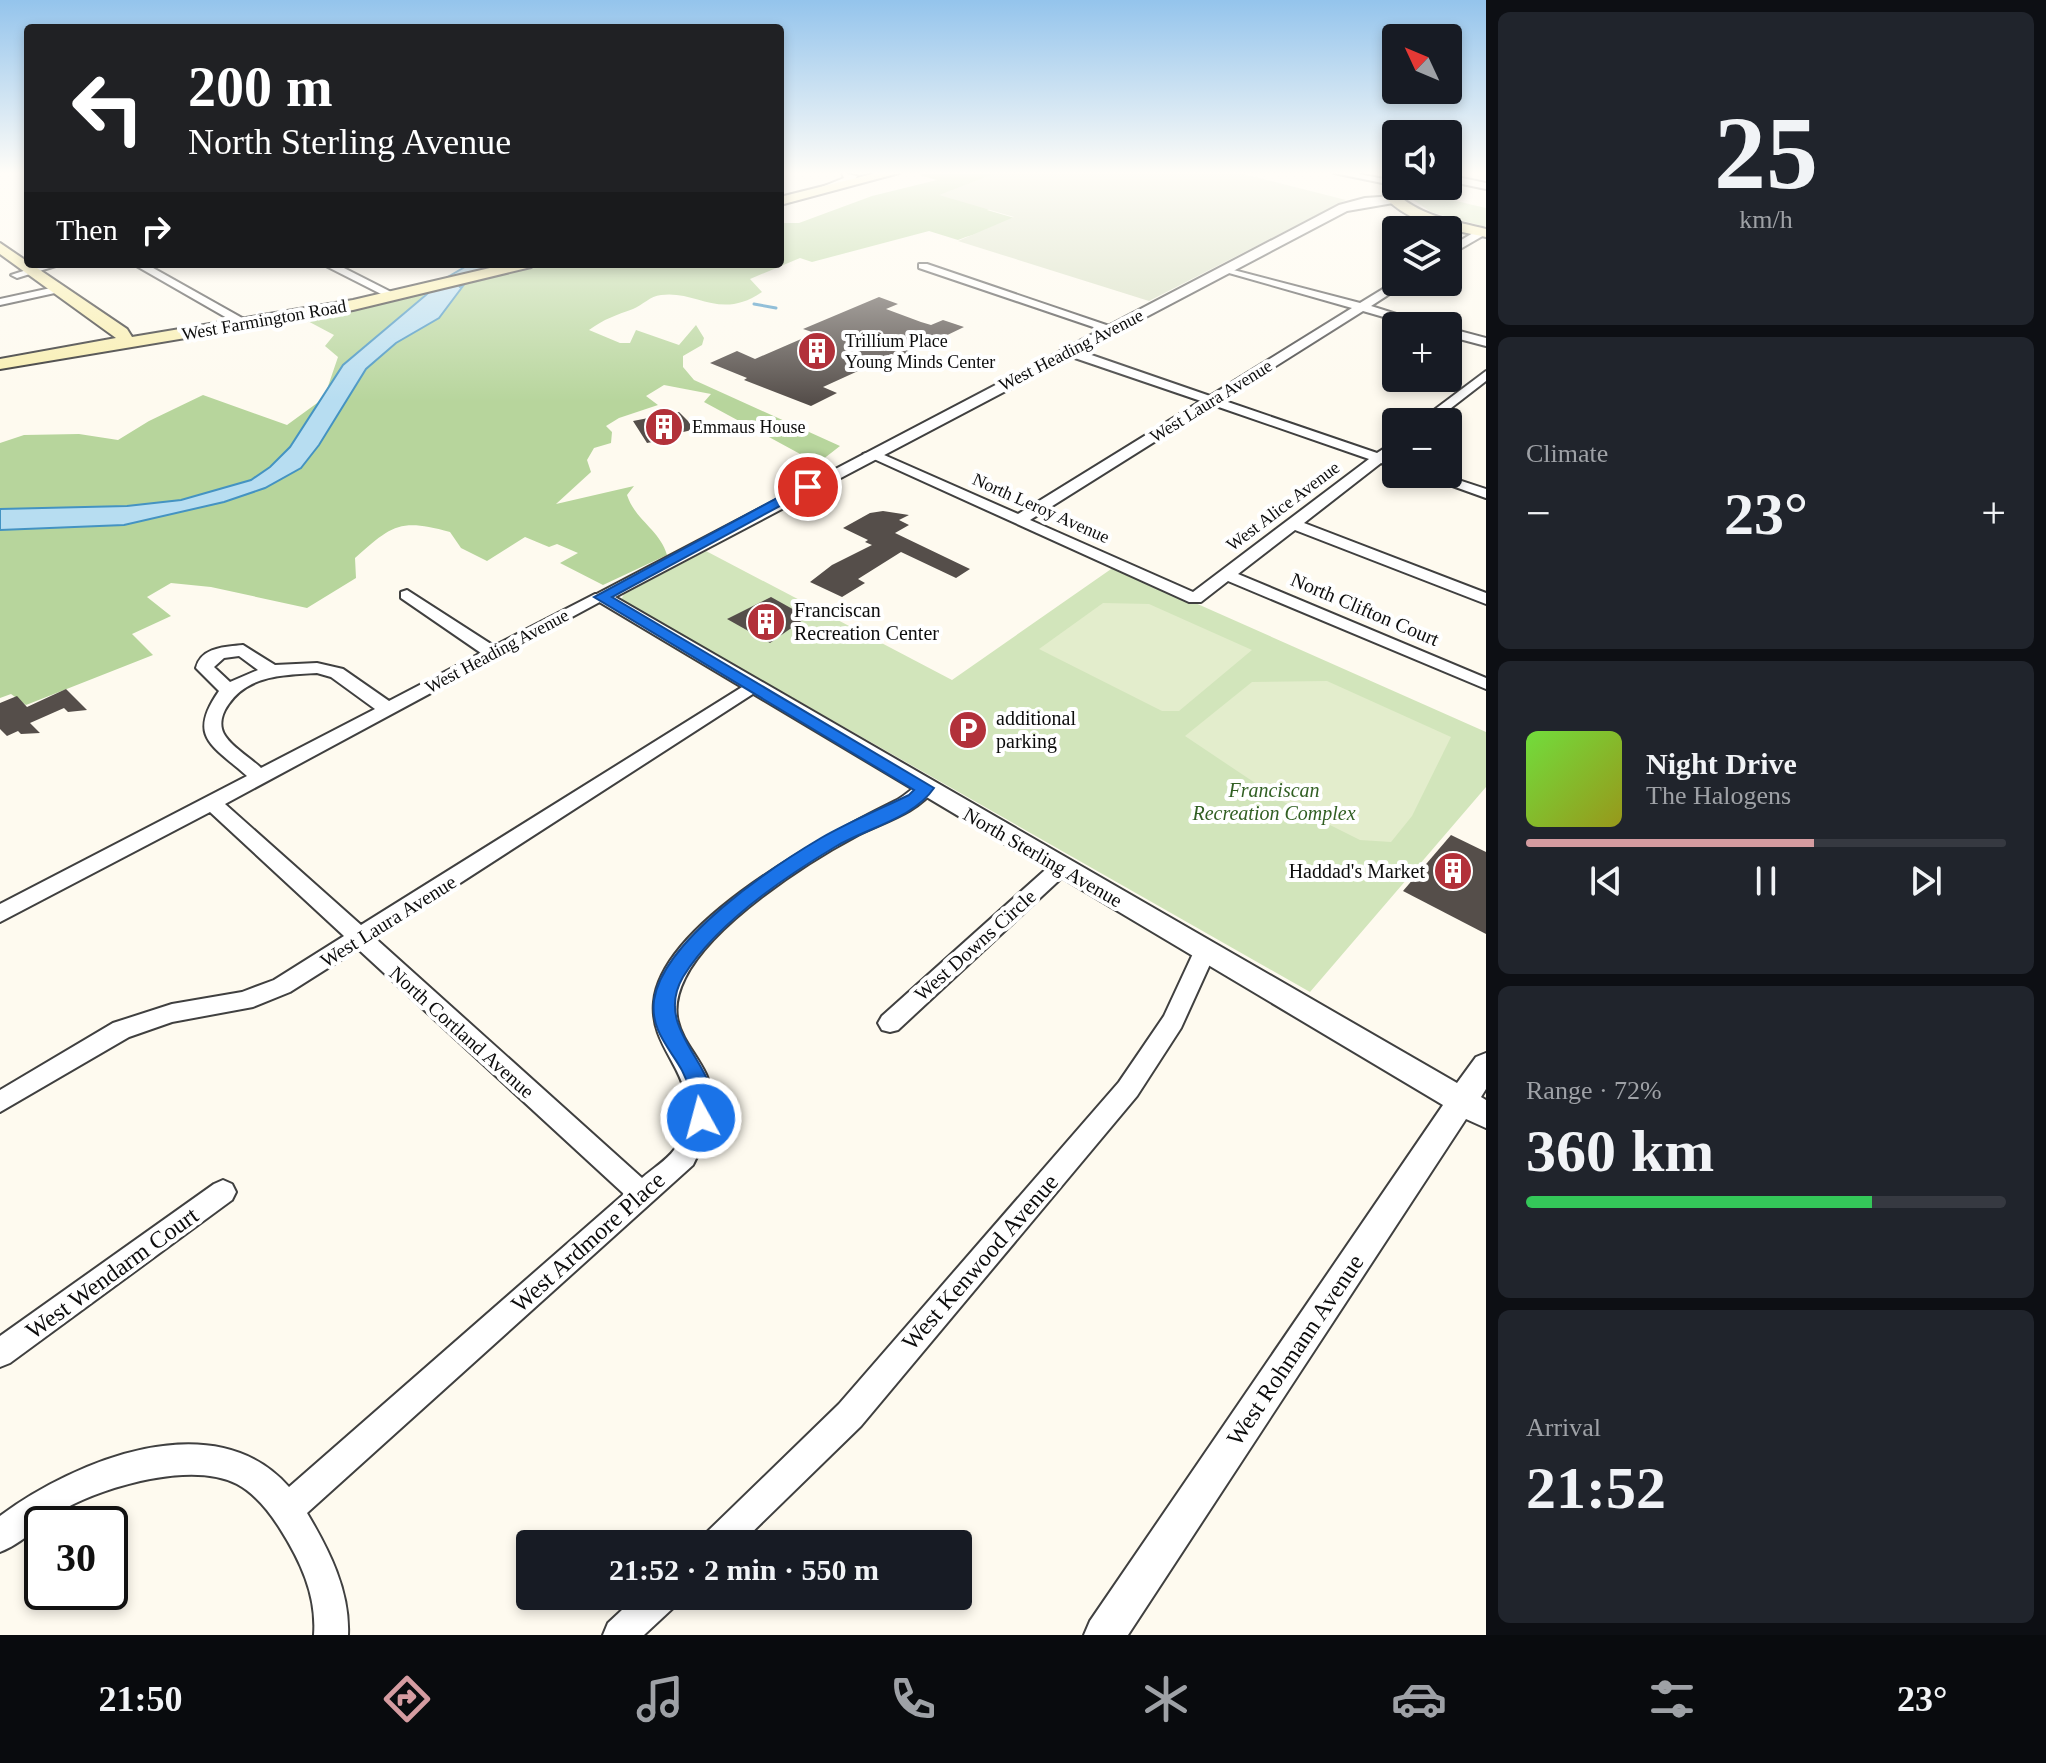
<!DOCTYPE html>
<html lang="en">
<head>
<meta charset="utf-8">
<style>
  :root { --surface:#171b24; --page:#20242c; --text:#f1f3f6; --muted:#9ea1a6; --line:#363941; --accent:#d59ca1 }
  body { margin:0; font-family:Georgia,serif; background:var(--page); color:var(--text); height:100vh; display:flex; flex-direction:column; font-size:30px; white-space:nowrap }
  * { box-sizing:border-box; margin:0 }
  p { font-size:26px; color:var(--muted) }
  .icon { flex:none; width:44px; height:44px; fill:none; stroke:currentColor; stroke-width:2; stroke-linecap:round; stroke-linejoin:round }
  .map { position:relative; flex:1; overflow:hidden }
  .panel { display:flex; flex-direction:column; gap:12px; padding:12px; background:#0d0f14; width:560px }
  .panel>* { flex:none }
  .guide { position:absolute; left:24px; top:24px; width:760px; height:244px; border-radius:8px; box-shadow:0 4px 12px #0003; background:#202124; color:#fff; overflow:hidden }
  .needle { width:52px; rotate:314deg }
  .tools { position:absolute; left:1382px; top:24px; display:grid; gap:16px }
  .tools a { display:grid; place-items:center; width:80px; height:80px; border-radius:8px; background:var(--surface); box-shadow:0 4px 12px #0003; font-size:40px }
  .speed { position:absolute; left:24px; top:1506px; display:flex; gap:16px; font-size:40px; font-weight:700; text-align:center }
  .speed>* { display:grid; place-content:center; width:104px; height:104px; border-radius:50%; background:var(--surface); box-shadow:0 4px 12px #0003; line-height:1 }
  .speed .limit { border:4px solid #111; border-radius:12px; background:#fff; color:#111 }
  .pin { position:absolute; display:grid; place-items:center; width:68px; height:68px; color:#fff; margin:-34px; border:4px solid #fff; border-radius:50%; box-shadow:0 2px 8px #0007 }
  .me { position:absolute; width:88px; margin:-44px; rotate:353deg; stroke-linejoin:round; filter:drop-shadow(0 0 6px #0008) }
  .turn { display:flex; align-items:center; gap:28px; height:168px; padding:0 32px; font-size:36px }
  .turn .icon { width:104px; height:104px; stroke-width:2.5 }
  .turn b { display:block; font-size:56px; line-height:68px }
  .then { display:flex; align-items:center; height:76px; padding:0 32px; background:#0003; gap:16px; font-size:30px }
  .big { font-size:60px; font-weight:800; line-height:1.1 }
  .panel .card { flex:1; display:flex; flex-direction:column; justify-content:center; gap:12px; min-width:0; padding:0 28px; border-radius:12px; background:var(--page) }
  .panel .dial { align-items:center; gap:0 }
  .dial b { font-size:104px; line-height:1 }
  .song { display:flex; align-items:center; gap:24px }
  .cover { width:96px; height:96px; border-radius:12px; background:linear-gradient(135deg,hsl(100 70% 55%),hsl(60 70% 35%)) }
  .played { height:8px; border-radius:4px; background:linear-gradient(90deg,var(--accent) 60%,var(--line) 60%) }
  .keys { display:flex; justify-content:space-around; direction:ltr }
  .heat { display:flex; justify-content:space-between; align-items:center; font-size:44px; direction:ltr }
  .charge { height:12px; border-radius:6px; background:linear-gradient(90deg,#34c759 72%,var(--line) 0) }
  .trip { position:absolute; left:516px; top:1530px; width:456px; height:80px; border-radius:8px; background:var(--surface); box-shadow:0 4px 12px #0003; font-weight:800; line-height:80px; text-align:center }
  .menu { display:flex; height:128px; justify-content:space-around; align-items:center; background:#090b0e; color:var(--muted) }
  .menu .icon { width:56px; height:56px }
  .menu .active { color:var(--accent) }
  .menu b { font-size:36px; color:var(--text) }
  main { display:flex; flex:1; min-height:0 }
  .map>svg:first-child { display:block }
</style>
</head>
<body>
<main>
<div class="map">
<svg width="1486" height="1635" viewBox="0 0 1486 1635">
  <rect width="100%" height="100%" fill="#fefaef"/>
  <g fill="#d2e5bb">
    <polygon points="1413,191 1486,208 1486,227 1431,212 1412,199"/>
    <polygon points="706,551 952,680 1114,567 1486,732 1486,787 1310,992 621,600 624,594"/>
  </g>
  <path fill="#b7d59c" d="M 924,173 L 1146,173 L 997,206 L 987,210 L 1021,220 C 999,230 981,231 958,240 L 929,231 L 812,262 L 800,258 L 750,279 L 762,292 C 720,321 697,290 661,295 C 650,296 643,305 633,309 C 616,315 604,319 589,330 L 620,343 L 630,343 L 636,330 L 679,345 L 696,325 L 704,338 L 702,345 L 683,356 L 683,367 L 694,380 L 840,446 L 822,460 L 802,455 L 704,402 L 711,394 L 664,385 L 646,396 L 658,405 L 619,418 L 606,426 L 612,432 L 611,443 L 594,448 L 587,460 L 591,472 L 556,504 L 634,486 L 627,495 C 635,520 660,530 667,555 L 603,585 L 560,563 L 578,553 L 557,544 L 549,547 L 525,537 L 487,561 L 461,548 L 450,532 C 400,518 392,525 355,558 L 356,578 L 307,608 L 211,587 L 171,583 L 147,597 L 171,616 L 132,634 L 153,655 L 26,705 L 11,694 L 0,698 L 0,443 L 24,435 L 79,434 L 118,440 L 149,421 L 203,395 L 287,425 L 324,398 L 338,357 L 325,346 L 334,335 L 302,318 L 549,264 L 780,264 L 780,223 L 799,223 L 872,196 L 937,180 L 920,175 Z"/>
  <polygon fill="#d5dec1" points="996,173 1239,173 1346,200 1149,301 958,241 1014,217 939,195"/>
  <g fill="#e3edcc">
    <polygon points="1103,603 1149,604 1252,650 1179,711 1162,711 1039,649"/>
    <polygon points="1327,681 1451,737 1412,816 1391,842 1360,840 1282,801 1185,736 1252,682"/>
  </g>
  <polygon fill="#b7ddf1" stroke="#4493c2" stroke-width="2" points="470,264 495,264 473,274 459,287 463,286 439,318 396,343 366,369 319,445 301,468 265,488 224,502 124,525 0,530 0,509 127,506 181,500 251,480 270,467 290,447 343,365 446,278"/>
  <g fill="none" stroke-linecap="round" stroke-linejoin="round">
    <polyline stroke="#4493c2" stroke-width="3" points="754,304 776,308"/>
  </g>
  <g fill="#554e4a">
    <polygon points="879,297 898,304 886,309 921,322 931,325 943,320 964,327 887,364 880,361 823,387 837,393 811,406 744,380 747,378 710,363 737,351 755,359 815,333 803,329"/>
    <polygon points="679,412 696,429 679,433 682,436 647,443 633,421"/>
    <polygon points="883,511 909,515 899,520 909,525 895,533 970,569 956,578 901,552 858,579 865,583 842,597 810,582 832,565 872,545 865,542 868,540 843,528 870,513"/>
    <polygon points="771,597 807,617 770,643 727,619"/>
    <polygon points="66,689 87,710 68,712 64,708 30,723 40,733 21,734 18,731 7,736 0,729 0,703 17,696 27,707"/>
    <polygon points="1451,835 1486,852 1486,934 1403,891"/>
  </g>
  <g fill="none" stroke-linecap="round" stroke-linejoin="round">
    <defs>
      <g id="minor">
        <polygon points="1334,173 1354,173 1394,181 1397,186"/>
        <polygon points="1448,175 1486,183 1486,189 1448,181"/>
        <polygon points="1478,230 1486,230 1486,234 1448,256 1448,248"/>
        <polygon points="45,264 62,264 17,278 11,275"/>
        <polygon points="133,264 146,264 251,323 241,326"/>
        <polygon points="322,264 336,264 399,296 389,298"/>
        <polygon points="919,264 927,264 1118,329 1108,332 919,268"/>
        <path d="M 1222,267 L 1360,303 L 1396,281 L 1408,282 L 1371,306 L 1434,326 L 1415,326 L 1363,311 L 1222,400 L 1377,453 L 1396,441 L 1396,452 L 1389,457 L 1396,459 L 1396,468 L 1381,463 L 1304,523 L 1486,593 L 1486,604 L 1295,530 L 1238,574 L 1486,678 L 1486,689 L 1228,581 L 1201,602 L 1189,602 L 863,454 L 875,451 L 1018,514 L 1201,401 L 1066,355 L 1066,349 L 1074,349 L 1210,396 L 1352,308 L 1222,271 ZM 1213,405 L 1369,459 L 1193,592 L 1030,520 Z"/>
        <polygon points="60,286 64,287 64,291 0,305 0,299"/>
        <polygon points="1448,328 1486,338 1486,346 1448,336"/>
        <polygon points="1486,371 1486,381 1433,422 1418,422"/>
        <polygon points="1419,474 1440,474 1486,489 1486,498"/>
        <path d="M 407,590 L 494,646 L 595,594 L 607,594 L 609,597 L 225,804 L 361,925 L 747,684 L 753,683 L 762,688 L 375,938 L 642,1178 C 652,1169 667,1160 674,1150 C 678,1145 679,1138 681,1133 C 704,1076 649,1054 654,1002 C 661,922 830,833 895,801 C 906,796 914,785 925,782 L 935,788 C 918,813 884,822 858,835 C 805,863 712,924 685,978 C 656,1036 710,1051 713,1101 C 715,1123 702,1146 693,1165 L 307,1513 C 329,1550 350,1591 348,1635 L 314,1635 C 317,1595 300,1560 279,1527 C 268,1510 254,1493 237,1484 C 192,1461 107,1486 66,1508 C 43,1521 25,1542 0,1552 L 0,1516 C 74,1461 215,1402 289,1487 L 624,1194 L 358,949 L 290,992 L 253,1007 L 172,1022 L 129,1037 L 0,1112 L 0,1090 L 113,1023 L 172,1004 L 242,992 L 274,980 L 344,936 L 210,812 L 0,922 L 0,904 L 247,776 C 212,745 187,737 219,691 L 196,668 C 201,647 225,647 243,645 L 275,665 L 317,663 L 343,669 L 389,701 L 481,653 L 401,598 L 401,592 ZM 239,656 L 258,670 L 230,682 L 214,667 L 224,658 ZM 317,673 L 331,677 L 375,709 L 261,768 C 251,758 225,743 222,729 C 220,721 223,712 228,705 C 248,675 283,675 317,673 Z"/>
        <polygon points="1061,860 1068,862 1071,867 1068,872 898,1030 890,1032 882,1030 878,1023 882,1016 1054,862"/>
        <polygon points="1205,943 1213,945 1216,951 1181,1028 1137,1096 861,1426 740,1544 701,1544 706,1533 839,1404 1119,1082 1164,1016 1197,945"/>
        <polygon points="223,1180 232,1184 236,1192 232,1200 10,1363 0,1367 0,1336 214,1184"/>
        <polygon points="637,1596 677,1596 673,1608 644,1635 603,1635 608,1623"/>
      </g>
      <g id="tertiary">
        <polygon points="842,173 857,176 853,182 818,194 812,191 844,178"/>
        <polygon points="1395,196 1401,200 1399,202 1347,211 615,597 1457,1083 1476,1057 1486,1053 1486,1089 1481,1097 1486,1100 1486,1128 1466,1119 1128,1635 1084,1635 1090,1621 1443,1105 591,597 1339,205 1365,198"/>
      </g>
      <g id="secondary">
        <polygon points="876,173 899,173 780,205 780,197"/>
        <path d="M 1396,178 L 1396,186 L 1401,186 L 1398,195 C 1423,217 1455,221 1486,229 L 1486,237 C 1451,229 1409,225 1384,196 L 1389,182 Z"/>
        <polygon points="0,243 127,329 132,337 353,300 507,264 534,264 531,267 353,310 0,369 0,359 116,338 0,254"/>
      </g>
    </defs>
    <use href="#minor" stroke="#404040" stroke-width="4"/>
    <use href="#tertiary" stroke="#404040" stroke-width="4"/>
    <use href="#secondary" stroke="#2f2f2f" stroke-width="4"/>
    <use href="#minor" fill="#fff" fill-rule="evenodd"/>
    <use href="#tertiary" fill="#fff" fill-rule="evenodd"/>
    <use href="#secondary" fill="#f8eeaf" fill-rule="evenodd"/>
  </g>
  <linearGradient id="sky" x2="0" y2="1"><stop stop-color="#94c4ec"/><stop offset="0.43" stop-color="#fffdf8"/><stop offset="1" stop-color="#fffdf8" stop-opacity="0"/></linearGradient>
  <rect width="1486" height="402" fill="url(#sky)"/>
  <path fill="#1a73e8" stroke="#114b97" stroke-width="2" d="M 803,484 L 815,487 L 612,597 L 934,788 C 913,819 866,828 835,847 C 783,878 715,925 683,977 C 649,1035 734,1072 709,1125 L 701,1128 L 693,1125 C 687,1113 692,1101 689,1089 C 682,1056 649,1039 654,1000 C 663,940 772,867 821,838 C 849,822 880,809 909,795 L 914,790 L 594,597 Z"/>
  <defs>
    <symbol id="building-disc" viewBox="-11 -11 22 22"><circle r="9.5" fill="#b2313a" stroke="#fff"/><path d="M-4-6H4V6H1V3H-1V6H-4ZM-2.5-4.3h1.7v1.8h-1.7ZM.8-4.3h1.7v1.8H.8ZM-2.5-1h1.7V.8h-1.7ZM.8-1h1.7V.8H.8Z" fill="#fff"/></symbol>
    <symbol id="parking-disc" viewBox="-11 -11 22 22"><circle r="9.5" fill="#b2313a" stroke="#fff"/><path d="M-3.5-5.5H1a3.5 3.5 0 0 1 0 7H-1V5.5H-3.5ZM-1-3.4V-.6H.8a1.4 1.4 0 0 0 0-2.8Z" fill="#fff"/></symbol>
  </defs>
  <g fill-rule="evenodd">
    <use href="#building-disc" x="795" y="329" width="44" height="44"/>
    <use href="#building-disc" x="642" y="405" width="44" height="44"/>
    <use href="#building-disc" x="744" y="600" width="44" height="44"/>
    <use href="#parking-disc" x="946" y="708" width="44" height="44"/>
    <use href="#building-disc" x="1431" y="849" width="44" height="44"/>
  </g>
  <g text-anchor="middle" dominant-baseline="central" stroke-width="8" stroke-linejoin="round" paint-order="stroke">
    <g font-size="18" fill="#0d0d0d" stroke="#fff">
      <text transform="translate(264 320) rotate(-10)">West Farmington Road</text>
      <text transform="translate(1071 350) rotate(-27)">West Heading Avenue</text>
      <text transform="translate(1211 401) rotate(-32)">West Laura Avenue</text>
      <text transform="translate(1283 506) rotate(-37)">West Alice Avenue</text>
      <text transform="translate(1041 508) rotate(24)">North Leroy Avenue</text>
      <text transform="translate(497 651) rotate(-28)">West Heading Avenue</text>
    </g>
    <g font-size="18" fill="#0d0d0d" stroke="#fff" text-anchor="start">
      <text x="845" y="341">Trillium Place<tspan x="845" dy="21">Young Minds Center</tspan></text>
      <text x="692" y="427">Emmaus House</text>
    </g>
    <g font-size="20" fill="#0d0d0d" stroke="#fff">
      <text transform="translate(1365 609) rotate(23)">North Clifton Court</text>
      <text transform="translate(1043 857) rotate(30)">North Sterling Avenue</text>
      <text transform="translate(388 921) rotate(-32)">West Laura Avenue</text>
      <text transform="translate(975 945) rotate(-42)">West Downs Circle</text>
      <text transform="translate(462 1032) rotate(42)">North Cortland Avenue</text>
    </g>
    <g font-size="20" fill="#0d0d0d" stroke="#fff" text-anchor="start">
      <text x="794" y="610">Franciscan<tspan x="794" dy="23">Recreation Center</tspan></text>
      <text x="996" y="718">additional<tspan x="996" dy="23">parking</tspan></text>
      <text x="1425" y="871" text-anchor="end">Haddad's Market</text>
    </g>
    <g font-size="20" font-style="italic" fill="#315f23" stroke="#fff">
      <text x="1274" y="790">Franciscan<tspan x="1274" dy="23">Recreation Complex</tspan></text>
    </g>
    <g font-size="24" fill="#0d0d0d" stroke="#fff">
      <text transform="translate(588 1242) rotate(-42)">West Ardmore Place</text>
      <text transform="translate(980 1262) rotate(-49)">West Kenwood Avenue</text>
      <text transform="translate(112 1273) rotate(-36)">West Wendarm Court</text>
      <text transform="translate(1295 1350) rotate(-56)">West Rohmann Avenue</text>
    </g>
  </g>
</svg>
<div class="tools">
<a><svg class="needle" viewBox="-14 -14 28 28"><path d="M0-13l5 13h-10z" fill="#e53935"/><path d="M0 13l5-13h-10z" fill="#9ea1a6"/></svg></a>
<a><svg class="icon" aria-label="sound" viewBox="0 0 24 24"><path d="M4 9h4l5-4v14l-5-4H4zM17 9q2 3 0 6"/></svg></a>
<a><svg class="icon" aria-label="layers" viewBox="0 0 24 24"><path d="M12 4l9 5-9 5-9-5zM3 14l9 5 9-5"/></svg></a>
<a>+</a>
<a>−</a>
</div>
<div class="speed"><div class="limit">30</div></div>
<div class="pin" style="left:808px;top:487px;background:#d93025"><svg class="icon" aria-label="arrive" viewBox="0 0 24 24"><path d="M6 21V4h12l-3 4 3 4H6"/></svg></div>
<svg class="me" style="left:701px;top:1118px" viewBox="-20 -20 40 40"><circle r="17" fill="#1a73e8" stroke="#fff" stroke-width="3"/><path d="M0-11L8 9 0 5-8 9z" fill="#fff"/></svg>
<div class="trip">21:52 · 2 min · 550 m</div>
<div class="guide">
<div class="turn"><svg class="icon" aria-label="left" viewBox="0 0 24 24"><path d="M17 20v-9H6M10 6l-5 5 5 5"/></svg><div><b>200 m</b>North Sterling Avenue</div></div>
<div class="then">Then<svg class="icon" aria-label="right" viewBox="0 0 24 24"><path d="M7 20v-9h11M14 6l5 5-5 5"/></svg></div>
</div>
</div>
<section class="panel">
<div class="card dial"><b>25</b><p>km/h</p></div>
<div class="card"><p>Climate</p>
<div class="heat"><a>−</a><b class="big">23°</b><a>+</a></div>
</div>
<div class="card">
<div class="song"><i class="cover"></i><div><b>Night Drive</b><p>The Halogens</p></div></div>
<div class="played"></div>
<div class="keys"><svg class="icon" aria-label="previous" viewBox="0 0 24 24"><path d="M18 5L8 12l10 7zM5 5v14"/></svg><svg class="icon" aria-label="pause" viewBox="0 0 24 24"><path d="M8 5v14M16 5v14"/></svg><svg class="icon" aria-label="next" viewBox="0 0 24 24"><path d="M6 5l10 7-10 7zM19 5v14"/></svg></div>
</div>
<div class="card"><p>Range · 72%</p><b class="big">360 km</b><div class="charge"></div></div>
<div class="card"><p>Arrival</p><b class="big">21:52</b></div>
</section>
</main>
<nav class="menu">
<b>21:50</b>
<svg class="icon active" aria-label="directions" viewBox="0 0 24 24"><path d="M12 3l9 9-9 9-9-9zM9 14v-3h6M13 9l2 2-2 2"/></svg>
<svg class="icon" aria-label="music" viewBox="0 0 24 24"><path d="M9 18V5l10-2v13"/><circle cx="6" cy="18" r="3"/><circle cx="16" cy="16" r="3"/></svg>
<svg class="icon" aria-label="phone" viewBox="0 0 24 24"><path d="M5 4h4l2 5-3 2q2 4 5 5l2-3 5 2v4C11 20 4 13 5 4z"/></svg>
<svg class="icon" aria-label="climate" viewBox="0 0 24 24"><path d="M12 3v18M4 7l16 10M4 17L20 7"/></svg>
<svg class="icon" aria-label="car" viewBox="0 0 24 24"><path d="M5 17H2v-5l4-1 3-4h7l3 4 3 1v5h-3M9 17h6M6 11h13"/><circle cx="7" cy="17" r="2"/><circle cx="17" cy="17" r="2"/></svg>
<svg class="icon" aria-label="filters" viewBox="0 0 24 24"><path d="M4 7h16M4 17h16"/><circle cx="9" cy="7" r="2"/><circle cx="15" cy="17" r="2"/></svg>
<b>23°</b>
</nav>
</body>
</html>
